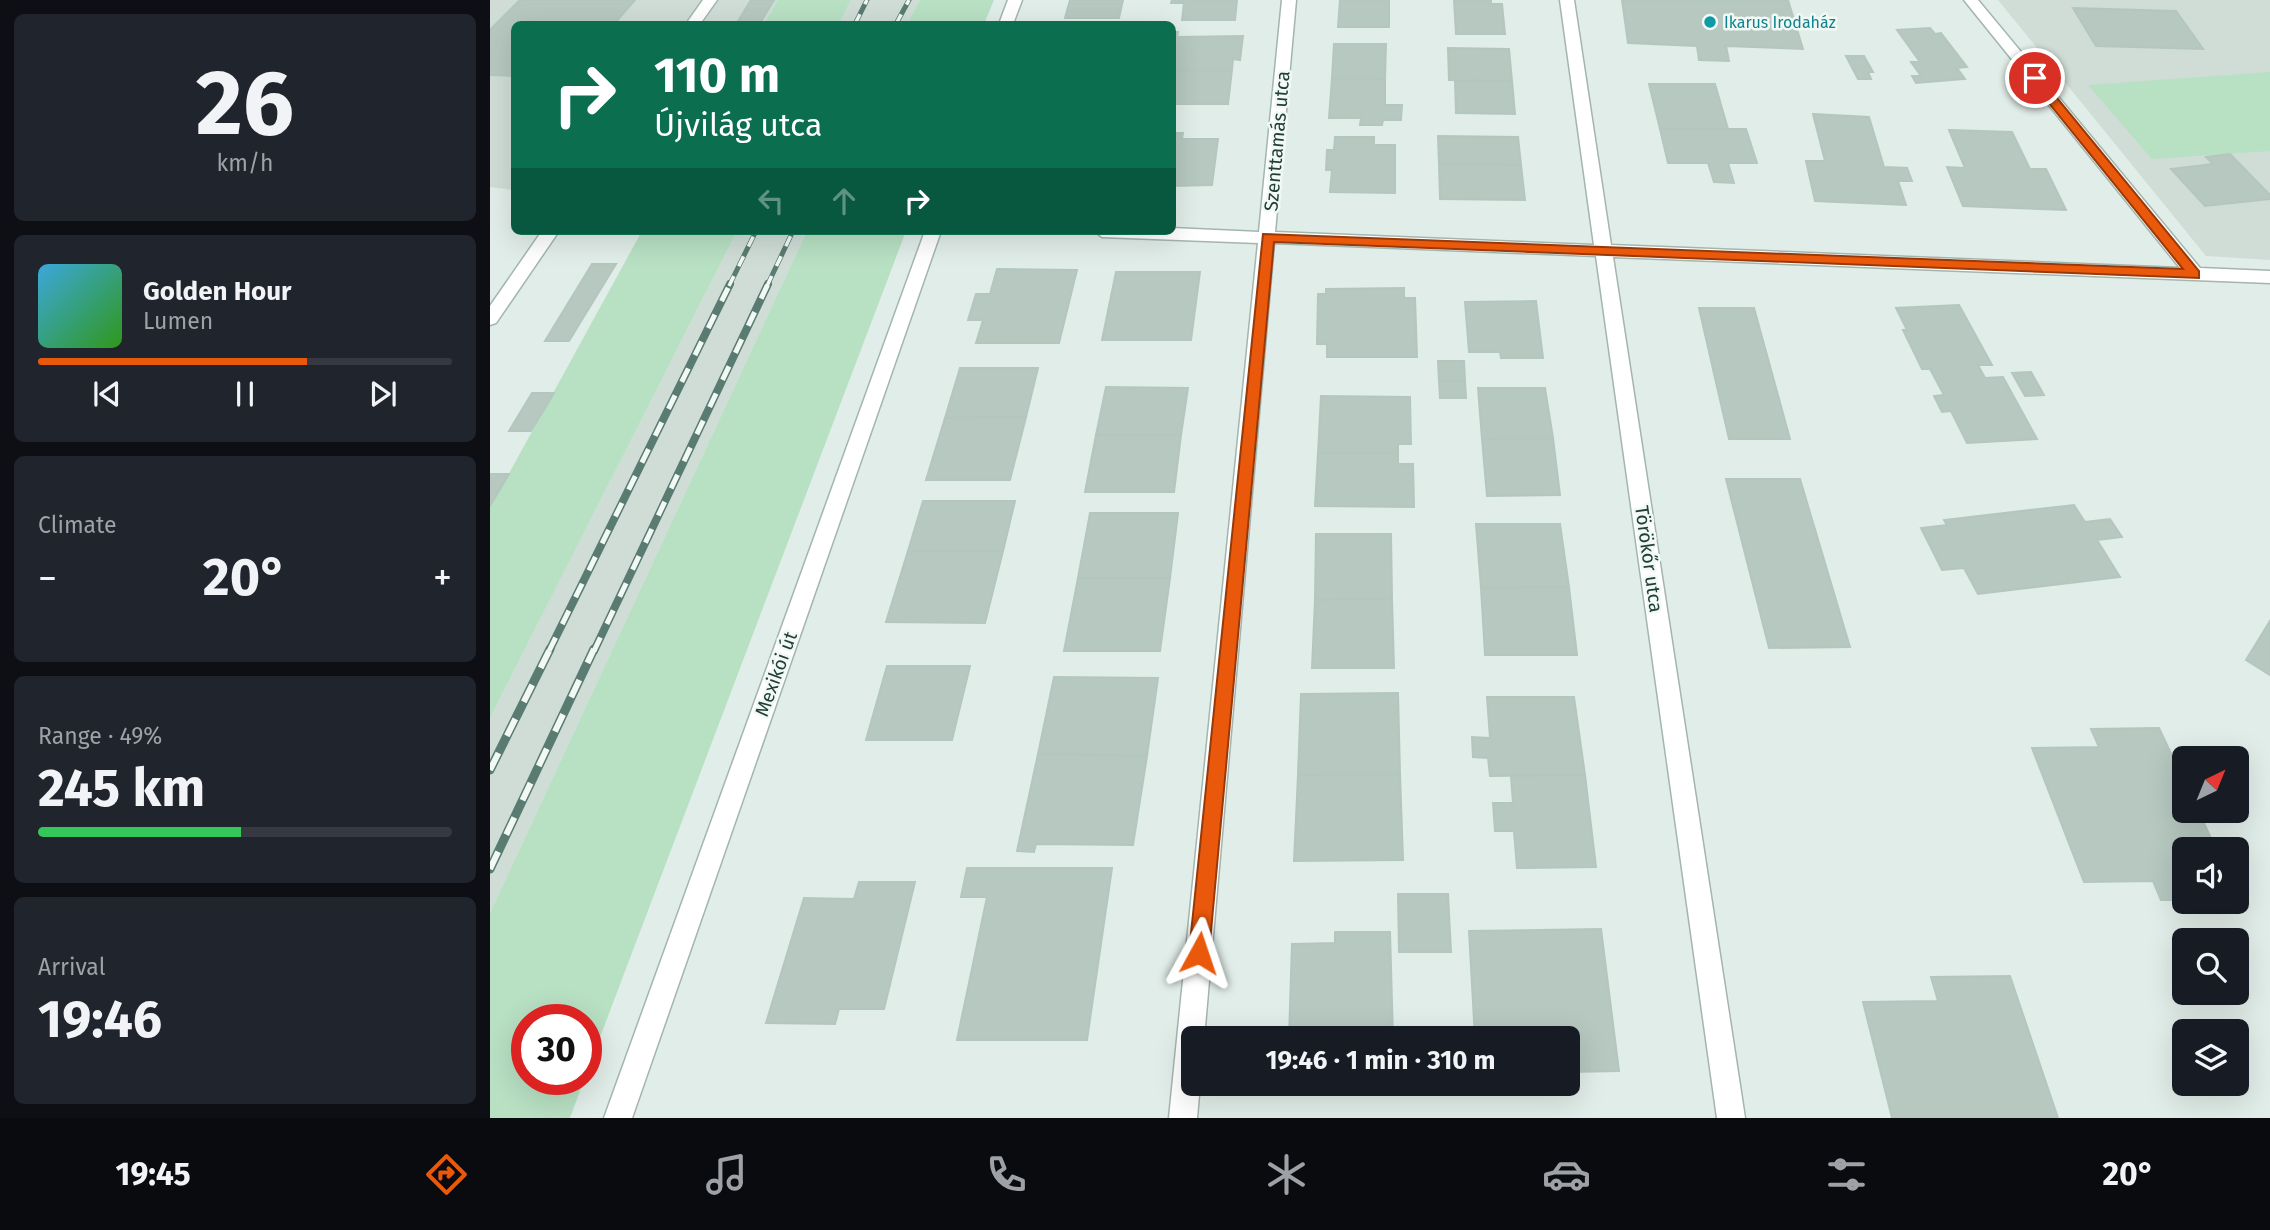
<!DOCTYPE html>
<html lang="en">
<head>
<meta charset="utf-8">
<style>
  :root { --surface:#171b24; --page:#20242c; --text:#f1f3f6; --muted:#9ea1a6; --line:#363941; --accent:#ea580c }
  body { margin:0; font-family:"Fira Sans",sans-serif; background:var(--page); color:var(--text); height:100vh; display:flex; flex-direction:column; font-size:26px; white-space:nowrap }
  * { box-sizing:border-box; margin:0 }
  p { font-size:23px; color:var(--muted) }
  .icon { flex:none; width:38px; height:38px; fill:none; stroke:currentColor; stroke-width:2; stroke-linecap:round; stroke-linejoin:round }
  .map { position:relative; flex:1; overflow:hidden }
  .drawer { display:flex; flex-direction:column; gap:14px; padding:14px; background:#0d0f14; width:490px }
  .drawer>* { flex:none }
  .banner { position:absolute; left:21px; top:21px; width:665px; height:214px; border-radius:10px; box-shadow:0 7px 28px #0002; background:#0b6e4f; color:#fff; overflow:hidden }
  .needle { width:46px; rotate:43deg }
  .buttons { position:absolute; left:1682px; top:746px; display:grid; gap:14px }
  .buttons a { display:grid; place-items:center; width:77px; height:77px; border-radius:10px; background:var(--surface); box-shadow:0 7px 28px #0002; font-size:35px }
  .speed { position:absolute; left:21px; top:1004px; display:flex; gap:14px; font-size:35px; font-weight:700; text-align:center }
  .speed>* { display:grid; place-content:center; width:91px; height:91px; border-radius:50%; background:var(--surface); box-shadow:0 7px 28px #0002; line-height:1 }
  .speed .limit { border:10px solid #d22; background:#fff; color:#111 }
  .pin { position:absolute; display:grid; place-items:center; width:60px; height:60px; color:#fff; margin:-30px; border:4px solid #fff; border-radius:50%; box-shadow:0 2px 7px #0007 }
  .me { position:absolute; width:77px; margin:-38px; rotate:5deg; stroke-linejoin:round; filter:drop-shadow(0 0 5px #0008) }
  .turn { display:flex; align-items:center; gap:24px; height:147px; padding:0 28px; font-size:32px }
  .turn .icon { width:91px; height:91px; stroke-width:2.5 }
  .turn b { display:block; font-size:49px; line-height:60px }
  .lanes { display:flex; align-items:center; height:66px; padding:0 28px; background:#0003; justify-content:center; gap:35px; direction:ltr }
  .lanes .off { opacity:.35 }
  .big { font-size:52px; font-weight:700; line-height:1.1 }
  .drawer .widget { flex:1; display:flex; flex-direction:column; justify-content:center; gap:10px; min-width:0; padding:0 24px; border-radius:10px; background:var(--page) }
  .drawer .dial { align-items:center; gap:0 }
  .dial b { font-size:91px; line-height:1 }
  .song { display:flex; align-items:center; gap:21px }
  .cover { width:84px; height:84px; border-radius:10px; background:linear-gradient(135deg,hsl(200 70% 55%),hsl(110 70% 35%)) }
  .played { height:7px; border-radius:4px; background:linear-gradient(90deg,var(--accent) 65%,var(--line) 65%) }
  .keys { display:flex; justify-content:space-around; direction:ltr }
  .heat { display:flex; justify-content:space-between; align-items:center; font-size:38px; direction:ltr }
  .charge { height:10px; border-radius:5px; background:linear-gradient(90deg,#34c759 49%,var(--line) 0) }
  .trip { position:absolute; left:691px; top:1026px; width:399px; height:70px; border-radius:10px; background:var(--surface); box-shadow:0 7px 28px #0002; font-weight:700; line-height:70px; text-align:center }
  .tabs { display:flex; height:112px; justify-content:space-around; align-items:center; background:#090b0e; color:var(--muted) }
  .tabs .icon { width:49px; height:49px }
  .tabs .on { color:var(--accent) }
  .tabs b { font-size:32px; color:var(--text) }
  main { display:flex; flex:1; min-height:0 }
  .map>svg:first-child { display:block }
</style>
</head>
<body>
<main>
<section class="drawer">
<div class="widget dial"><b>26</b><p>km/h</p></div>
<div class="widget">
<div class="song"><i class="cover"></i><div><b>Golden Hour</b><p>Lumen</p></div></div>
<div class="played"></div>
<div class="keys"><svg class="icon" aria-label="previous" viewBox="0 0 24 24"><path d="M18 5L8 12l10 7zM5 5v14"/></svg><svg class="icon" aria-label="pause" viewBox="0 0 24 24"><path d="M8 5v14M16 5v14"/></svg><svg class="icon" aria-label="next" viewBox="0 0 24 24"><path d="M6 5l10 7-10 7zM19 5v14"/></svg></div>
</div>
<div class="widget"><p>Climate</p>
<div class="heat"><a>−</a><b class="big">20°</b><a>+</a></div>
</div>
<div class="widget"><p>Range · 49%</p><b class="big">245 km</b><div class="charge"></div></div>
<div class="widget"><p>Arrival</p><b class="big">19:46</b></div>
</section>
<div class="map">
<svg width="1780" height="1118" viewBox="0 0 1780 1118">
  <rect width="100%" height="100%" fill="#e1ede8"/>
  <g fill="#cfddd6">
    <polygon points="0,0 288,0 274,24 24,24 24,190 0,187"/>
    <polygon points="361,0 430,0 417,24 349,24"/>
    <polygon points="1508,0 1780,0 1780,260 1716,256"/>
    <polygon points="247,231 317,231 0,913 0,718"/>
  </g>
  <g fill="#b8e0c3">
    <polygon points="288,0 361,0 349,24 274,24"/>
    <polygon points="430,0 504,0 494,24 417,24"/>
    <polygon points="1780,72 1780,151 1662,159 1598,85"/>
    <polygon points="152,231 247,231 0,718 0,508"/>
    <polygon points="317,231 416,231 96,1074 96,1020 37,1020 37,1080 94,1080 80,1118 0,1118 0,913"/>
  </g>
  <g fill="#b6c8c0" stroke="#b3c7bf" stroke-width="2">
    <polygon points="30,0 145,0 124,24 24,24 24,76 0,75 0,30"/>
    <polygon points="261,0 284,0 270,23 247,23"/>
    <polygon points="580,0 633,0 629,18 575,18"/>
    <polygon points="682,0 747,0 745,20 692,20 694,3 681,3"/>
    <polygon points="850,0 899,0 899,27 848,27"/>
    <polygon points="964,0 1001,0 1001,4 1012,4 1015,34 966,34"/>
    <polygon points="1132,0 1298,0 1313,49 1236,46 1239,61 1209,60 1207,46 1138,43"/>
    <polygon points="1583,8 1686,11 1713,49 1606,46"/>
    <polygon points="1440,28 1445,34 1451,33 1477,67 1467,68 1475,79 1426,83 1422,76 1431,76 1421,62 1430,62 1407,30"/>
    <polygon points="682,32 688,32 687,37 753,36 750,60 743,59 742,70 682,71"/>
    <polygon points="844,44 896,44 895,79 842,78"/>
    <polygon points="958,48 1019,49 1022,81 959,80"/>
    <polygon points="1356,56 1374,56 1383,72 1378,72 1381,79 1368,79"/>
    <polygon points="742,70 738,104 682,104 682,71"/>
    <polygon points="842,78 895,79 895,105 912,105 911,120 893,120 892,125 870,125 871,118 839,118"/>
    <polygon points="965,81 1022,81 1025,114 966,113"/>
    <polygon points="1159,84 1225,84 1238,129 1170,129"/>
    <polygon points="1323,114 1379,117 1394,167 1417,168 1422,181 1408,181 1416,205 1325,201 1316,161 1335,161"/>
    <polygon points="1170,129 1256,129 1267,163 1238,163 1244,183 1224,182 1218,163 1178,163"/>
    <polygon points="1459,130 1522,132 1540,169 1556,169 1576,210 1473,206 1457,167 1475,168"/>
    <polygon points="682,133 693,133 692,139 728,139 722,185 682,186"/>
    <polygon points="948,136 1028,137 1031,165 949,164"/>
    <polygon points="845,137 884,137 884,145 905,145 905,193 840,192 842,170 836,170 837,150 844,150"/>
    <polygon points="1740,154 1780,195 1780,199 1715,206 1681,169 1723,164 1716,157"/>
    <polygon points="949,164 1031,165 1035,200 950,199"/>
    <polygon points="102,264 126,264 79,341 55,341"/>
    <polygon points="507,269 587,270 569,343 486,343 493,320 478,320 486,294 500,294"/>
    <polygon points="626,272 710,272 701,340 612,340"/>
    <polygon points="914,288 914,298 925,298 927,357 837,357 837,344 827,344 828,294 836,294 836,289"/>
    <polygon points="1046,301 1053,358 1011,358 1010,352 979,352 975,302"/>
    <polygon points="1469,305 1502,365 1488,365 1495,378 1513,377 1547,439 1477,443 1461,411 1452,412 1444,396 1454,395 1440,369 1432,369 1413,330 1417,330 1406,308"/>
    <polygon points="1209,308 1264,308 1300,439 1239,439"/>
    <polygon points="948,361 974,361 975,381 949,381"/>
    <polygon points="470,368 548,368 536,417 455,418"/>
    <polygon points="1541,372 1554,395 1535,396 1522,373"/>
    <polygon points="949,381 975,381 976,398 950,398"/>
    <polygon points="616,387 698,388 691,435 606,435"/>
    <polygon points="988,388 1055,388 1063,438 992,439"/>
    <polygon points="42,393 64,393 41,431 19,431"/>
    <polygon points="831,396 920,397 921,444 908,444 908,453 828,453"/>
    <polygon points="536,417 520,480 436,480 455,418"/>
    <polygon points="606,435 691,435 684,492 595,492"/>
    <polygon points="1063,438 1070,495 997,496 992,439"/>
    <polygon points="828,453 908,453 908,464 923,464 924,507 825,506"/>
    <polygon points="0,474 19,474 0,506"/>
    <polygon points="1236,479 1310,479 1360,647 1279,648"/>
    <polygon points="433,501 525,501 513,551 418,551"/>
    <polygon points="1584,505 1595,522 1620,519 1632,537 1607,540 1630,577 1488,594 1474,568 1452,570 1431,528 1457,525 1454,520"/>
    <polygon points="600,513 688,513 680,578 588,578"/>
    <polygon points="986,524 1070,524 1079,587 991,588"/>
    <polygon points="826,534 901,534 902,599 825,600"/>
    <polygon points="418,551 513,551 495,623 396,622"/>
    <polygon points="588,578 680,578 670,651 574,651"/>
    <polygon points="1079,587 1087,655 995,655 991,588"/>
    <polygon points="902,599 904,668 822,668 825,600"/>
    <polygon points="1780,621 1780,675 1756,660"/>
    <polygon points="397,666 480,666 462,740 376,740"/>
    <polygon points="564,677 668,678 657,756 548,754"/>
    <polygon points="908,693 910,774 808,775 811,694"/>
    <polygon points="997,697 1084,697 1095,775 1000,776 998,758 983,757 982,737 1000,738"/>
    <polygon points="1669,728 1694,781 1694,810 1708,810 1726,849 1694,849 1694,900 1671,900 1663,881 1594,882 1542,748 1609,747 1601,729"/>
    <polygon points="548,754 657,756 643,845 546,844 544,852 527,851"/>
    <polygon points="910,774 913,860 804,861 808,775"/>
    <polygon points="1095,775 1106,867 1027,868 1024,831 1005,831 1003,803 1023,803 1021,776"/>
    <polygon points="477,868 622,868 597,1040 467,1040 497,897 471,897"/>
    <polygon points="369,882 425,882 394,1009 349,1009 345,1024 276,1023 314,898 364,899"/>
    <polygon points="908,894 958,894 961,952 909,952"/>
    <polygon points="1111,929 1129,1071 1078,1072 1078,1038 985,1038 979,931"/>
    <polygon points="845,932 900,932 903,1038 799,1038 802,944 845,943"/>
    <polygon points="1520,976 1568,1118 1402,1118 1373,1002 1448,1001 1441,977"/>
  </g>
  <g fill="none" stroke-linecap="round" stroke-linejoin="round">
    <defs>
      <g id="minor">
        <polygon points="213,0 227,0 210,24 196,24"/>
        <polygon points="518,0 532,0 523,24 509,24"/>
        <polygon points="792,0 806,0 785,232 1104,245 1070,0 1084,0 1121,245 1690,268 1474,0 1488,0 1710,268 1780,271 1780,283 1123,257 1255,1118 1227,1118 1106,256 784,243 714,1038 704,1038 704,1083 710,1083 707,1118 679,1118 768,243 612,237 604,231 682,231 682,228 769,232"/>
        <polygon points="52,231 69,231 6,323 0,325 0,306"/>
        <polygon points="435,231 451,231 142,1118 114,1118"/>
      </g>
    </defs>
    <use href="#minor" stroke="#a3b5af" stroke-width="3"/>
    <use href="#minor" fill="#fff" fill-rule="evenodd"/>
    <defs>
      <g id="rail-far2">
        <polyline points="365,24 377,0"/>
        <polyline points="406,24 419,0"/>
        <polyline points="239,286 266,231"/>
        <polyline points="277,286 303,231"/>
      </g>
      <g id="rail-far1">
        <polyline points="59,651 240,284"/>
        <polyline points="104,651 278,284"/>
      </g>
      <g id="rail">
        <polyline points="0,770 60,649"/>
        <polyline points="0,869 104,649"/>
      </g>
    </defs>
    <use href="#rail-far2" stroke="#5a7b72" stroke-width="5"/>
    <use href="#rail-far1" stroke="#5a7b72" stroke-width="8"/>
    <use href="#rail" stroke="#5a7b72" stroke-width="9"/>
    <use href="#rail-far2" stroke="#f2f9f5" stroke-width="3.5" stroke-dasharray="11" stroke-linecap="butt"/>
    <use href="#rail-far1" stroke="#f2f9f5" stroke-width="5" stroke-dasharray="15" stroke-linecap="butt"/>
    <use href="#rail" stroke="#f2f9f5" stroke-width="6" stroke-dasharray="19" stroke-linecap="butt"/>
  </g>
  <polygon fill="#ea580c" stroke="#983908" stroke-width="2" points="1541,76 1549,76 1709,271 1709,278 784,242 719,953 716,960 709,963 702,960 699,953 773,234 1693,269 1541,81"/>
  <circle fill="#0f9aa8" stroke="#f2f9f5" stroke-width="2.5" cx="1220" cy="22" r="7"/>
  <g text-anchor="middle" dominant-baseline="central" stroke-width="5" stroke-linejoin="round" paint-order="stroke">
    <g font-size="16" fill="#0d838f" stroke="#f2f9f5" text-anchor="start">
      <text x="1234" y="22">Ikarus Irodaház</text>
    </g>
    <g font-size="19" fill="#203f37" stroke="#f2f9f5">
      <text transform="translate(787 141) rotate(-85)">Szenttamás utca</text>
      <text transform="translate(1159 559) rotate(82)">Törökőr utca</text>
      <text transform="translate(286 674) rotate(-70)">Mexikói út</text>
    </g>
  </g>
</svg>
<div class="buttons">
<a><svg class="needle" viewBox="-14 -14 28 28"><path d="M0-13l5 13h-10z" fill="#e53935"/><path d="M0 13l5-13h-10z" fill="#9ea1a6"/></svg></a>
<a><svg class="icon" aria-label="sound" viewBox="0 0 24 24"><path d="M4 9h4l5-4v14l-5-4H4zM17 9q2 3 0 6"/></svg></a>
<a><svg class="icon" aria-label="search" viewBox="0 0 24 24"><circle cx="10" cy="10" r="6"/><path d="M15 15l6 6"/></svg></a>
<a><svg class="icon" aria-label="layers" viewBox="0 0 24 24"><path d="M12 4l9 5-9 5-9-5zM3 14l9 5 9-5"/></svg></a>
</div>
<div class="speed"><div class="limit">30</div></div>
<div class="pin" style="left:1545px;top:78px;background:#d93025"><svg class="icon" aria-label="arrive" viewBox="0 0 24 24"><path d="M6 21V4h12l-3 4 3 4H6"/></svg></div>
<svg class="me" style="left:709px;top:953px" viewBox="-20 -20 40 40"><path d="M0-17L14 15 0 8-14 15z" fill="#ea580c" stroke="#fff" stroke-width="4"/></svg>
<div class="trip">19:46 · 1 min · 310 m</div>
<div class="banner">
<div class="turn"><svg class="icon" aria-label="right" viewBox="0 0 24 24"><path d="M7 20v-9h11M14 6l5 5-5 5"/></svg><div><b>110 m</b>Újvilág utca</div></div>
<div class="lanes"><svg class="icon off" aria-label="left" viewBox="0 0 24 24"><path d="M17 20v-9H6M10 6l-5 5 5 5"/></svg><svg class="icon off" aria-label="ahead" viewBox="0 0 24 24"><path d="M12 20V5M6 11l6-6 6 6"/></svg><svg class="icon" aria-label="right" viewBox="0 0 24 24"><path d="M7 20v-9h11M14 6l5 5-5 5"/></svg></div>
</div>
</div>
</main>
<nav class="tabs">
<b>19:45</b>
<svg class="icon on" aria-label="directions" viewBox="0 0 24 24"><path d="M12 3l9 9-9 9-9-9zM9 14v-3h6M13 9l2 2-2 2"/></svg>
<svg class="icon" aria-label="music" viewBox="0 0 24 24"><path d="M9 18V5l10-2v13"/><circle cx="6" cy="18" r="3"/><circle cx="16" cy="16" r="3"/></svg>
<svg class="icon" aria-label="phone" viewBox="0 0 24 24"><path d="M5 4h4l2 5-3 2q2 4 5 5l2-3 5 2v4C11 20 4 13 5 4z"/></svg>
<svg class="icon" aria-label="climate" viewBox="0 0 24 24"><path d="M12 3v18M4 7l16 10M4 17L20 7"/></svg>
<svg class="icon" aria-label="car" viewBox="0 0 24 24"><path d="M5 17H2v-5l4-1 3-4h7l3 4 3 1v5h-3M9 17h6M6 11h13"/><circle cx="7" cy="17" r="2"/><circle cx="17" cy="17" r="2"/></svg>
<svg class="icon" aria-label="filters" viewBox="0 0 24 24"><path d="M4 7h16M4 17h16"/><circle cx="9" cy="7" r="2"/><circle cx="15" cy="17" r="2"/></svg>
<b>20°</b>
</nav>
</body>
</html>
